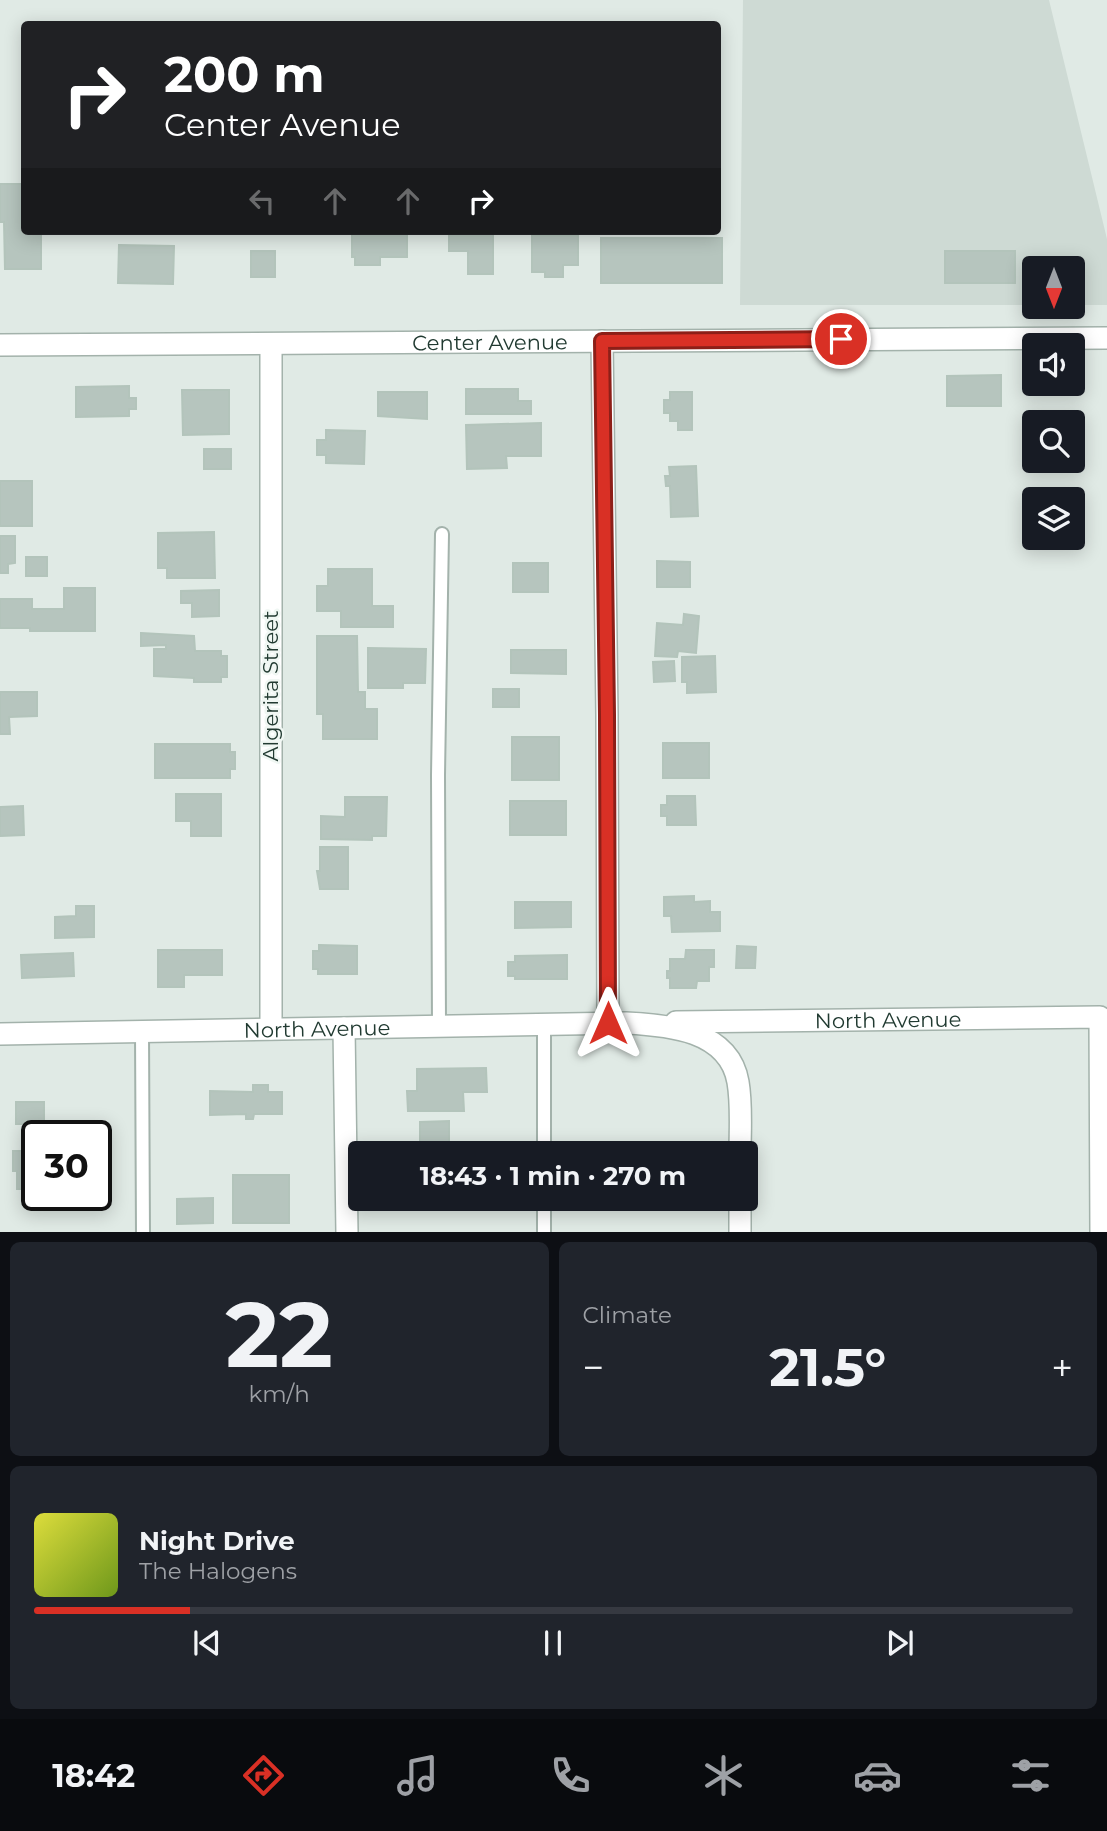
<!DOCTYPE html>
<html lang="en">
<head>
<meta charset="utf-8">
<style>
  :root { --surface:#171b24; --page:#20242c; --text:#f1f3f6; --muted:#9ea1a6; --line:#363941; --accent:#d93025 }
  body { margin:0; font-family:Montserrat,sans-serif; background:var(--page); color:var(--text); height:100vh; display:flex; flex-direction:column; font-size:26px; white-space:nowrap }
  * { box-sizing:border-box; margin:0 }
  p { font-size:23px; color:var(--muted) }
  .icon { flex:none; width:38px; height:38px; fill:none; stroke:currentColor; stroke-width:2; stroke-linecap:round; stroke-linejoin:round }
  .map { position:relative; height:1232px; overflow:hidden }
  .drawer { display:flex; flex-direction:column; gap:10px; padding:10px; background:#0d0f14; flex:1 }
  .drawer>* { flex:none }
  .guide { position:absolute; left:21px; top:21px; width:700px; height:214px; border-radius:7px; box-shadow:0 4px 18px #0003; background:#202124; color:#fff; overflow:hidden }
  .needle { width:46px; rotate:180deg }
  .buttons { position:absolute; left:1022px; top:256px; display:grid; gap:14px }
  .buttons a { display:grid; place-items:center; width:63px; height:63px; border-radius:7px; background:var(--surface); box-shadow:0 4px 18px #0003; font-size:35px }
  .speed { position:absolute; left:21px; top:1120px; display:flex; gap:14px; font-size:35px; font-weight:700; text-align:center }
  .speed>* { display:grid; place-content:center; width:91px; height:91px; border-radius:50%; background:var(--surface); box-shadow:0 4px 18px #0003; line-height:1 }
  .speed .limit { border:4px solid #111; border-radius:10px; background:#fff; color:#111 }
  .pin { position:absolute; display:grid; place-items:center; width:60px; height:60px; color:#fff; margin:-30px; border:4px solid #fff; border-radius:50%; box-shadow:0 2px 7px #0007 }
  .me { position:absolute; width:77px; margin:-38px; rotate:0deg; stroke-linejoin:round; filter:drop-shadow(0 0 5px #0008) }
  .turn { display:flex; align-items:center; gap:24px; height:147px; padding:0 28px; font-size:32px }
  .turn .icon { width:91px; height:91px; stroke-width:2.5 }
  .turn b { display:block; font-size:49px; line-height:60px }
  .lanes { display:flex; align-items:center; height:66px; padding:0 28px; background:#0003; justify-content:center; gap:35px; direction:ltr }
  .lanes .off { opacity:.35 }
  .big { font-size:52px; font-weight:700; line-height:1.1 }
  .drawer .tile { flex:1; display:flex; flex-direction:column; justify-content:center; gap:10px; min-width:0; padding:0 24px; border-radius:10px; background:var(--page) }
  .drawer .dial { align-items:center; gap:0 }
  .dial b { font-size:91px; line-height:1 }
  .song { display:flex; align-items:center; gap:21px }
  .cover { width:84px; height:84px; border-radius:10px; background:linear-gradient(135deg,hsl(60 70% 55%),hsl(80 70% 35%)) }
  .played { height:7px; border-radius:4px; background:linear-gradient(90deg,var(--accent) 15%,var(--line) 15%) }
  .keys { display:flex; justify-content:space-around; direction:ltr }
  .heat { display:flex; justify-content:space-between; align-items:center; font-size:38px; direction:ltr }
  .drawer .tiles { flex:1; display:grid; gap:10px; grid-template-columns:1fr 1fr }
  .tile:last-child { grid-column:span 2 }
  .trip { position:absolute; left:348px; top:1141px; width:410px; height:70px; border-radius:7px; background:var(--surface); box-shadow:0 4px 18px #0003; font-weight:700; line-height:70px; text-align:center }
  .tab-bar { display:flex; height:112px; justify-content:space-around; align-items:center; background:#090b0e; color:var(--muted) }
  .tab-bar .icon { width:49px; height:49px }
  .tab-bar .current { color:var(--accent) }
  .tab-bar b { font-size:32px; color:var(--text) }
  .map>svg:first-child { display:block }
</style>
</head>
<body>
<div class="map">
<svg width="1107" height="1233" viewBox="0 0 1107 1233">
  <rect width="100%" height="100%" fill="#e0eae5"/>
  <polygon fill="#cedad4" points="743,0 1049,0 1107,239 1107,305 1073,305 1073,268 1034,268 1034,305 740,305"/>
  <g fill="#b6c5be" stroke="#b3c4bb" stroke-width="2">
    <polygon points="0,184 24,184 24,231 41,231 41,269 5,269 4,222 0,222"/>
    <polygon points="352,231 407,231 407,257 380,257 380,265 355,265 355,257 352,257"/>
    <polygon points="449,231 493,231 493,274 468,274 468,251 449,251"/>
    <polygon points="532,235 578,235 578,265 563,265 563,277 545,277 545,272 532,272"/>
    <rect x="601" y="238" width="121" height="45"/>
    <polygon points="119,245 174,246 173,284 118,283"/>
    <rect x="251" y="251" width="24" height="26"/>
    <rect x="945" y="251" width="70" height="32"/>
    <polygon points="1001,375 1001,406 947,406 947,376"/>
    <polygon points="129,386 129,398 136,398 136,409 129,409 129,416 76,417 76,387"/>
    <polygon points="466,389 518,389 518,401 531,401 531,414 466,414"/>
    <polygon points="182,390 229,390 229,434 183,435"/>
    <polygon points="378,392 427,392 427,419 378,416"/>
    <polygon points="670,392 692,392 692,430 678,430 678,421 670,421 670,413 664,413 664,400 670,400"/>
    <polygon points="541,423 541,456 506,456 507,468 467,469 466,425"/>
    <polygon points="326,430 365,431 364,464 326,463 326,455 317,455 317,440 326,440"/>
    <rect x="204" y="449" width="27" height="20"/>
    <polygon points="696,466 698,516 671,517 670,486 666,486 665,476 670,476 669,467"/>
    <rect x="0" y="481" width="32" height="45"/>
    <polygon points="214,532 215,578 167,578 167,568 158,568 158,533"/>
    <polygon points="0,536 15,536 15,563 8,564 8,573 0,573"/>
    <rect x="26" y="557" width="21" height="19"/>
    <polygon points="657,561 690,562 690,587 657,587"/>
    <rect x="513" y="563" width="35" height="29"/>
    <polygon points="328,569 372,569 372,606 393,606 393,627 341,627 341,611 317,611 317,586 328,586"/>
    <polygon points="64,588 95,588 95,631 30,631 30,628 0,628 0,599 32,599 32,609 64,609"/>
    <polygon points="219,590 219,616 192,617 192,603 181,603 181,591"/>
    <polygon points="684,614 699,616 696,653 678,651 677,657 655,656 657,623 683,625"/>
    <polygon points="141,633 194,636 195,651 221,651 221,656 227,656 227,677 221,677 221,682 194,682 194,678 154,676 154,649 166,649 166,645 141,646"/>
    <polygon points="317,636 357,636 358,692 365,692 365,709 377,709 377,739 323,739 323,714 317,714"/>
    <polygon points="368,648 426,649 425,683 403,683 403,688 368,688"/>
    <polygon points="511,650 566,650 566,674 511,673"/>
    <polygon points="715,656 716,692 687,693 687,682 682,682 682,657"/>
    <polygon points="674,661 675,681 654,682 653,662"/>
    <rect x="493" y="689" width="26" height="18"/>
    <polygon points="0,692 37,692 37,716 9,717 10,734 0,734"/>
    <rect x="512" y="737" width="47" height="43"/>
    <rect x="663" y="743" width="46" height="35"/>
    <polygon points="155,744 230,744 230,752 235,752 235,769 230,769 230,778 155,778"/>
    <polygon points="176,794 221,794 221,836 191,836 191,821 176,821"/>
    <polygon points="667,796 695,796 696,825 667,825 667,816 661,816 661,805 667,805"/>
    <polygon points="345,797 387,797 386,836 372,836 372,840 321,839 321,816 345,817"/>
    <rect x="510" y="801" width="56" height="34"/>
    <polygon points="23,806 24,835 0,836 0,807"/>
    <polygon points="320,847 348,847 348,889 320,889 317,871 320,871"/>
    <polygon points="694,896 694,902 710,901 710,912 720,912 720,931 672,932 671,916 664,916 664,897"/>
    <polygon points="515,902 571,902 571,927 515,928"/>
    <polygon points="76,906 94,906 94,937 55,938 55,917 76,916"/>
    <polygon points="319,945 357,946 357,974 318,974 318,969 313,969 313,951 319,951"/>
    <polygon points="737,946 756,947 755,968 736,968"/>
    <polygon points="158,950 222,950 222,975 184,975 184,987 158,987"/>
    <polygon points="686,950 714,950 714,967 709,967 709,981 697,981 696,988 670,988 670,978 667,978 667,971 670,971 670,959 685,959"/>
    <polygon points="73,953 74,976 22,978 21,955"/>
    <polygon points="567,955 567,979 515,979 515,976 508,976 508,962 515,962 515,956"/>
    <polygon points="486,1068 487,1092 463,1092 464,1111 408,1111 407,1091 417,1091 417,1069"/>
    <polygon points="253,1085 268,1085 268,1092 282,1092 282,1114 254,1114 253,1119 246,1119 246,1114 210,1115 210,1091 253,1092"/>
    <rect x="16" y="1102" width="28" height="22"/>
    <polygon points="449,1121 449,1151 467,1151 467,1153 416,1153 416,1148 420,1148 420,1122"/>
    <polygon points="13,1151 37,1151 37,1189 17,1189 17,1171 13,1171"/>
    <rect x="233" y="1175" width="56" height="48"/>
    <polygon points="213,1198 213,1223 177,1224 177,1199"/>
  </g>
  <g fill="none" stroke-linecap="round" stroke-linejoin="round">
    <defs>
      <g id="service">
        <polyline points="544,1024 544,1153"/>
        <polyline points="439,1026 438,775 442,534"/>
        <polyline points="142,1032 143,1233"/>
        <polyline points="544,1199 544,1233"/>
      </g>
      <g id="minor">
        <polyline points="602,341 607,715 608,1023"/>
        <polyline points="271,344 271,1029"/>
        <path id="s1" d="M 676,1022 L 1100,1017 L 1101,1233"/>
        <polyline points="344,1028 347,1233"/>
        <path id="s2" d="M 0,1034 L 626,1023 C 668,1025 729,1030 738,1082 C 742,1105 740,1130 740,1153"/>
        <polyline points="740,1199 740,1233"/>
      </g>
      <g id="tertiary">
        <path id="s3" d="M 0,345 L 1107,338"/>
      </g>
    </defs>
    <use href="#service" stroke="#a3b2ab" stroke-width="16"/>
    <use href="#minor" stroke="#a3b2ab" stroke-width="24"/>
    <use href="#tertiary" stroke="#a3b2ab" stroke-width="24"/>
    <use href="#service" stroke="#fff" stroke-width="12"/>
    <use href="#minor" stroke="#fff" stroke-width="21"/>
    <use href="#tertiary" stroke="#fff" stroke-width="21"/>
  </g>
  <g fill="none" stroke-linecap="round" stroke-linejoin="round">
    <defs>
      <polyline id="route" points="608,1023 607,715 602,341 841,339"/>
    </defs>
    <use href="#route" stroke="#8d1f18" stroke-width="18"/>
    <use href="#route" stroke="#d93025" stroke-width="12"/>
  </g>
  <g text-anchor="middle" dominant-baseline="central" stroke-width="5" stroke-linejoin="round" paint-order="stroke">
    <g font-size="21" fill="#213a31" stroke="#f0f7f3">
      <text stroke="none"><textPath href="#s3" startOffset="490">Center Avenue</textPath></text>
      <text transform="translate(270 686) rotate(-90)">Algerita Street</text>
      <text stroke="none"><textPath href="#s1" startOffset="212">North Avenue</textPath></text>
      <text stroke="none"><textPath href="#s2" startOffset="317">North Avenue</textPath></text>
    </g>
  </g>
</svg>
<div class="buttons">
<a><svg class="needle" viewBox="-14 -14 28 28"><path d="M0-13l5 13h-10z" fill="#e53935"/><path d="M0 13l5-13h-10z" fill="#9ea1a6"/></svg></a>
<a><svg class="icon" aria-label="sound" viewBox="0 0 24 24"><path d="M4 9h4l5-4v14l-5-4H4zM17 9q2 3 0 6"/></svg></a>
<a><svg class="icon" aria-label="search" viewBox="0 0 24 24"><circle cx="10" cy="10" r="6"/><path d="M15 15l6 6"/></svg></a>
<a><svg class="icon" aria-label="layers" viewBox="0 0 24 24"><path d="M12 4l9 5-9 5-9-5zM3 14l9 5 9-5"/></svg></a>
</div>
<div class="speed"><div class="limit">30</div></div>
<div class="pin" style="left:841px;top:339px;background:#d93025"><svg class="icon" aria-label="arrive" viewBox="0 0 24 24"><path d="M6 21V4h12l-3 4 3 4H6"/></svg></div>
<svg class="me" style="left:608px;top:1023px" viewBox="-20 -20 40 40"><path d="M0-17L14 15 0 8-14 15z" fill="#d93025" stroke="#fff" stroke-width="4"/></svg>
<div class="trip">18:43 · 1 min · 270 m</div>
<div class="guide">
<div class="turn"><svg class="icon" aria-label="right" viewBox="0 0 24 24"><path d="M7 20v-9h11M14 6l5 5-5 5"/></svg><div><b>200 m</b>Center Avenue</div></div>
<div class="lanes"><svg class="icon off" aria-label="left" viewBox="0 0 24 24"><path d="M17 20v-9H6M10 6l-5 5 5 5"/></svg><svg class="icon off" aria-label="ahead" viewBox="0 0 24 24"><path d="M12 20V5M6 11l6-6 6 6"/></svg><svg class="icon off" aria-label="ahead" viewBox="0 0 24 24"><path d="M12 20V5M6 11l6-6 6 6"/></svg><svg class="icon" aria-label="right" viewBox="0 0 24 24"><path d="M7 20v-9h11M14 6l5 5-5 5"/></svg></div>
</div>
</div>
<section class="drawer">
<div class="tiles">
<div class="tile dial"><b>22</b><p>km/h</p></div>
<div class="tile"><p>Climate</p>
<div class="heat"><a>−</a><b class="big">21.5°</b><a>+</a></div>
</div>
<div class="tile">
<div class="song"><i class="cover"></i><div><b>Night Drive</b><p>The Halogens</p></div></div>
<div class="played"></div>
<div class="keys"><svg class="icon" aria-label="previous" viewBox="0 0 24 24"><path d="M18 5L8 12l10 7zM5 5v14"/></svg><svg class="icon" aria-label="pause" viewBox="0 0 24 24"><path d="M8 5v14M16 5v14"/></svg><svg class="icon" aria-label="next" viewBox="0 0 24 24"><path d="M6 5l10 7-10 7zM19 5v14"/></svg></div>
</div>
</div>
</section>
<nav class="tab-bar">
<b>18:42</b>
<svg class="icon current" aria-label="directions" viewBox="0 0 24 24"><path d="M12 3l9 9-9 9-9-9zM9 14v-3h6M13 9l2 2-2 2"/></svg>
<svg class="icon" aria-label="music" viewBox="0 0 24 24"><path d="M9 18V5l10-2v13"/><circle cx="6" cy="18" r="3"/><circle cx="16" cy="16" r="3"/></svg>
<svg class="icon" aria-label="phone" viewBox="0 0 24 24"><path d="M5 4h4l2 5-3 2q2 4 5 5l2-3 5 2v4C11 20 4 13 5 4z"/></svg>
<svg class="icon" aria-label="climate" viewBox="0 0 24 24"><path d="M12 3v18M4 7l16 10M4 17L20 7"/></svg>
<svg class="icon" aria-label="car" viewBox="0 0 24 24"><path d="M5 17H2v-5l4-1 3-4h7l3 4 3 1v5h-3M9 17h6M6 11h13"/><circle cx="7" cy="17" r="2"/><circle cx="17" cy="17" r="2"/></svg>
<svg class="icon" aria-label="filters" viewBox="0 0 24 24"><path d="M4 7h16M4 17h16"/><circle cx="9" cy="7" r="2"/><circle cx="15" cy="17" r="2"/></svg>
</nav>
</body>
</html>
